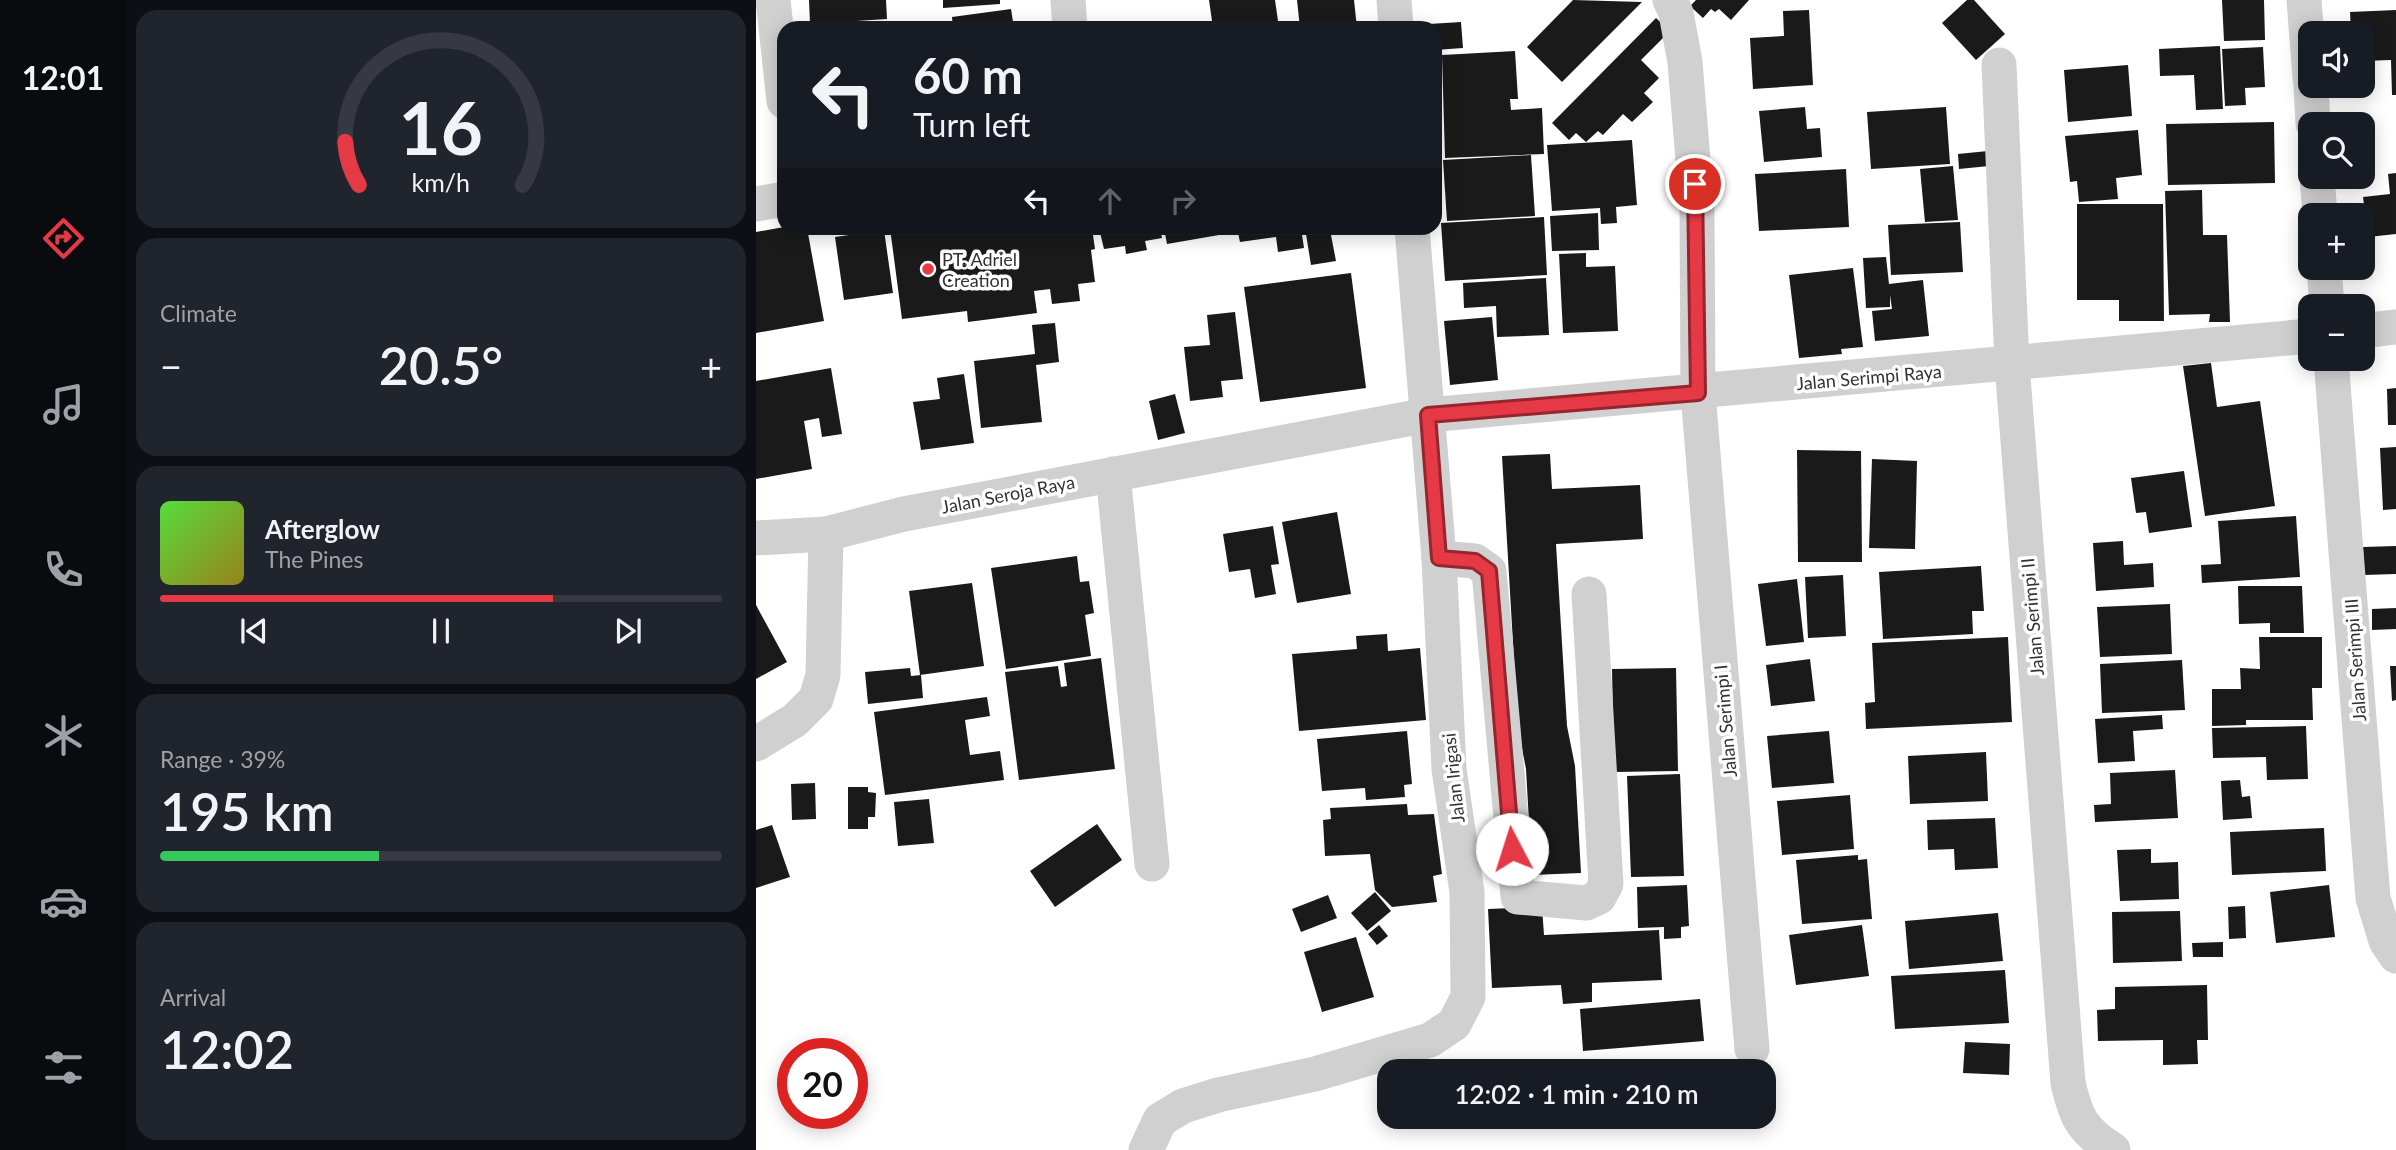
<!DOCTYPE html>
<html lang="en">
<head>
<meta charset="utf-8">
<style>
  :root { --surface:#171b24; --page:#20242c; --text:#f1f3f6; --muted:#9ea1a6; --line:#363941; --accent:#e63946 }
  body { margin:0; font-family:Lato,sans-serif; background:var(--page); color:var(--text); height:100vh; display:flex; flex-direction:column; font-size:26px; white-space:nowrap }
  * { box-sizing:border-box; margin:0 }
  p { font-size:23px; color:var(--muted) }
  .icon { flex:none; width:38px; height:38px; fill:none; stroke:currentColor; stroke-width:2; stroke-linecap:round; stroke-linejoin:round }
  .map { position:relative; flex:1; overflow:hidden }
  .drawer { display:flex; flex-direction:column; gap:10px; padding:10px; background:#0d0f14; width:630px }
  .drawer>* { flex:none }
  .guide { position:absolute; left:21px; top:21px; width:665px; height:214px; border-radius:21px; box-shadow:0 4px 18px #0003; background:#171b24; color:var(--text); overflow:hidden }
  .fabs { position:absolute; left:1542px; top:21px; display:grid; gap:14px }
  .fabs a { display:grid; place-items:center; width:77px; height:77px; border-radius:14px; background:var(--surface); box-shadow:0 4px 18px #0003; font-size:35px }
  .speed { position:absolute; left:21px; top:1038px; display:flex; gap:14px; font-size:35px; font-weight:700; text-align:center }
  .speed>* { display:grid; place-content:center; width:91px; height:91px; border-radius:50%; background:var(--surface); box-shadow:0 4px 18px #0003; line-height:1 }
  .speed .limit { border:10px solid #d22; background:#fff; color:#111 }
  .pin { position:absolute; display:grid; place-items:center; width:60px; height:60px; color:#fff; margin:-30px; border:4px solid #fff; border-radius:50%; box-shadow:0 2px 7px #0007 }
  .me { position:absolute; width:77px; margin:-38px; rotate:355deg; stroke-linejoin:round; filter:drop-shadow(0 0 5px #0008) }
  .turn { display:flex; align-items:center; gap:24px; height:147px; padding:0 21px; font-size:32px }
  .turn .icon { width:91px; height:91px; stroke-width:2.5 }
  .turn b { display:block; font-size:49px; line-height:60px }
  .lanes { display:flex; align-items:center; height:66px; padding:0 21px; background:#0003; justify-content:center; gap:35px; direction:ltr }
  .lanes .off { opacity:.35 }
  .big { font-size:52px; font-weight:600; line-height:1.1 }
  .drawer .card { flex:1; display:flex; flex-direction:column; justify-content:center; gap:10px; min-width:0; padding:0 24px; border-radius:21px; background:var(--page) }
  .drawer .dial { align-items:center; gap:0 }
  .dial svg { height:182px; overflow:visible; fill:none; stroke:var(--line); stroke-width:7; stroke-linecap:round; text-anchor:middle }
  .dial text { fill:var(--text); stroke:none }
  .song { display:flex; align-items:center; gap:21px }
  .cover { width:84px; height:84px; border-radius:10px; background:linear-gradient(135deg,hsl(110 70% 55%),hsl(50 70% 35%)) }
  .played { height:7px; border-radius:4px; background:linear-gradient(90deg,var(--accent) 70%,var(--line) 70%) }
  .keys { display:flex; justify-content:space-around; direction:ltr }
  .heat { display:flex; justify-content:space-between; align-items:center; font-size:38px; direction:ltr }
  .charge { height:10px; border-radius:5px; background:linear-gradient(90deg,#34c759 39%,var(--line) 0) }
  .trip { position:absolute; left:621px; top:1059px; width:399px; height:70px; border-radius:21px; background:var(--surface); box-shadow:0 4px 18px #0003; font-weight:600; line-height:70px; text-align:center }
  main { display:flex; flex:1; min-height:0 }
  .tab-bar { display:flex; flex-direction:column; width:126px; justify-content:space-around; align-items:center; background:#090b0e; color:var(--muted) }
  .tab-bar .icon { width:49px; height:49px }
  .tab-bar .current { color:var(--accent) }
  .tab-bar b { font-size:32px; color:var(--text) }
  .map>svg:first-child { display:block }
</style>
</head>
<body>
<main>
<nav class="tab-bar">
<b>12:01</b>
<svg class="icon current" aria-label="directions" viewBox="0 0 24 24"><path d="M12 3l9 9-9 9-9-9zM9 14v-3h6M13 9l2 2-2 2"/></svg>
<svg class="icon" aria-label="music" viewBox="0 0 24 24"><path d="M9 18V5l10-2v13"/><circle cx="6" cy="18" r="3"/><circle cx="16" cy="16" r="3"/></svg>
<svg class="icon" aria-label="phone" viewBox="0 0 24 24"><path d="M5 4h4l2 5-3 2q2 4 5 5l2-3 5 2v4C11 20 4 13 5 4z"/></svg>
<svg class="icon" aria-label="climate" viewBox="0 0 24 24"><path d="M12 3v18M4 7l16 10M4 17L20 7"/></svg>
<svg class="icon" aria-label="car" viewBox="0 0 24 24"><path d="M5 17H2v-5l4-1 3-4h7l3 4 3 1v5h-3M9 17h6M6 11h13"/><circle cx="7" cy="17" r="2"/><circle cx="17" cy="17" r="2"/></svg>
<svg class="icon" aria-label="filters" viewBox="0 0 24 24"><path d="M4 7h16M4 17h16"/><circle cx="9" cy="7" r="2"/><circle cx="15" cy="17" r="2"/></svg>
</nav>
<section class="drawer">
<div class="card dial"><svg viewBox="0 0 100 80">
<path d="M14 69A42 42 0 1 1 86 69"/>
<path d="M14 69A42 42 0 0 1 8 50" stroke="#e63946"/>
<text x="50" y="56" font-size="32" font-weight="700">16</text>
<text x="50" y="72" font-size="11">km/h</text>
</svg></div>
<div class="card"><p>Climate</p>
<div class="heat"><a>−</a><b class="big">20.5°</b><a>+</a></div>
</div>
<div class="card">
<div class="song"><i class="cover"></i><div><b>Afterglow</b><p>The Pines</p></div></div>
<div class="played"></div>
<div class="keys"><svg class="icon" aria-label="previous" viewBox="0 0 24 24"><path d="M18 5L8 12l10 7zM5 5v14"/></svg><svg class="icon" aria-label="pause" viewBox="0 0 24 24"><path d="M8 5v14M16 5v14"/></svg><svg class="icon" aria-label="next" viewBox="0 0 24 24"><path d="M6 5l10 7-10 7zM19 5v14"/></svg></div>
</div>
<div class="card"><p>Range · 39%</p><b class="big">195 km</b><div class="charge"></div></div>
<div class="card"><p>Arrival</p><b class="big">12:02</b></div>
</section>
<div class="map">
<svg width="1640" height="1150" viewBox="0 0 1640 1150">
  <rect width="100%" height="100%" fill="#fff"/>
  <g fill="#1a1a1a">
    <polygon points="53,0 130,0 131,19 54,24"/>
    <polygon points="187,0 244,0 244,4 187,8"/>
    <polygon points="453,0 519,0 523,28 457,28"/>
    <polygon points="541,0 598,0 601,28 544,28"/>
    <polygon points="817,0 886,2 806,82 771,47"/>
    <polygon points="940,0 993,0 975,20 963,9 959,12 955,9 947,18 934,6"/>
    <polygon points="1211,0 1218,0 1249,34 1220,60 1186,23"/>
    <polygon points="1466,0 1508,0 1509,40 1468,41"/>
    <polygon points="255,9 258,28 197,28 196,17"/>
    <polygon points="1053,10 1057,85 997,89 994,38 1028,36 1027,11"/>
    <polygon points="1640,10 1640,95 1636,95 1635,60 1606,61 1606,33 1595,33 1594,12"/>
    <polygon points="900,18 914,31 885,60 903,78 888,93 897,102 876,122 867,114 847,135 842,131 830,142 820,133 813,140 796,123"/>
    <polygon points="443,21 444,28 402,28 402,26"/>
    <polygon points="705,22 707,48 679,50 679,28 673,28 673,24"/>
    <polygon points="1464,46 1467,109 1440,110 1438,75 1404,76 1403,49"/>
    <polygon points="1507,47 1509,87 1489,88 1490,105 1469,106 1466,49"/>
    <polygon points="759,51 762,99 754,99 755,110 786,108 788,154 689,158 686,55"/>
    <polygon points="1372,65 1376,116 1312,122 1308,70"/>
    <polygon points="1049,107 1051,129 1064,128 1066,157 1008,162 1003,111"/>
    <polygon points="1190,107 1194,164 1115,169 1111,112"/>
    <polygon points="1518,122 1519,183 1412,185 1410,124"/>
    <polygon points="1382,130 1386,175 1360,178 1362,199 1323,202 1321,181 1314,182 1309,136"/>
    <polygon points="876,140 881,205 860,207 861,223 845,224 844,208 796,211 791,145"/>
    <polygon points="1232,151 1233,166 1203,169 1202,154"/>
    <polygon points="775,155 779,216 691,221 687,160"/>
    <polygon points="1197,166 1202,220 1169,222 1164,169"/>
    <polygon points="1090,169 1093,227 1003,231 999,174"/>
    <polygon points="1640,173 1640,234 1612,237 1607,197 1634,194 1632,174"/>
    <polygon points="1446,190 1447,235 1471,235 1474,322 1453,322 1454,314 1413,315 1409,191"/>
    <polygon points="1321,204 1407,204 1408,321 1363,321 1363,300 1321,300"/>
    <polygon points="842,213 843,250 796,251 794,216"/>
    <polygon points="788,217 791,275 689,281 685,223"/>
    <polygon points="1204,222 1207,272 1135,275 1132,225"/>
    <polygon points="28,227 51,228 68,321 0,333 0,232"/>
    <polygon points="134,228 336,228 339,249 335,250 339,282 322,284 324,301 296,304 294,289 278,291 281,313 212,322 211,311 146,319"/>
    <polygon points="343,228 404,228 406,238 389,241 391,250 370,254 369,246 348,249"/>
    <polygon points="408,228 461,228 463,235 411,244"/>
    <polygon points="481,228 545,228 548,248 522,252 520,237 484,242"/>
    <polygon points="549,228 610,228 611,229 575,235 580,261 555,265"/>
    <polygon points="128,230 137,293 88,300 79,237"/>
    <polygon points="830,253 830,267 859,266 862,331 807,333 803,254"/>
    <polygon points="1130,257 1133,284 1167,280 1173,336 1119,341 1116,311 1136,309 1134,295 1134,307 1110,308 1107,258"/>
    <polygon points="1097,268 1107,347 1085,349 1086,354 1043,358 1033,275"/>
    <polygon points="595,273 610,388 504,402 488,287"/>
    <polygon points="790,278 793,335 741,337 740,306 708,308 707,283"/>
    <polygon points="479,312 487,379 465,381 467,397 434,401 428,347 454,345 451,315"/>
    <polygon points="736,317 742,380 694,385 688,321"/>
    <polygon points="299,323 303,362 280,365 286,422 225,428 218,361 279,354 276,325"/>
    <polygon points="1455,363 1461,407 1504,401 1519,506 1449,516 1427,366"/>
    <polygon points="75,368 86,434 66,437 63,418 48,421 56,469 0,479 0,381"/>
    <polygon points="208,374 218,443 165,450 157,402 184,399 181,378"/>
    <polygon points="1640,388 1640,425 1632,425 1631,389"/>
    <polygon points="419,394 429,433 402,440 393,401"/>
    <polygon points="1640,447 1640,509 1627,510 1624,448"/>
    <polygon points="1041,450 1105,451 1106,562 1042,562"/>
    <polygon points="794,454 796,489 884,485 887,539 800,544 811,726 819,766 825,873 776,875 770,769 762,728 746,456"/>
    <polygon points="1116,459 1161,461 1159,549 1113,548"/>
    <polygon points="1428,471 1436,527 1393,533 1390,512 1380,513 1375,478"/>
    <polygon points="581,512 595,594 541,603 526,522"/>
    <polygon points="1540,516 1544,577 1446,583 1445,565 1465,564 1462,521"/>
    <polygon points="517,526 523,564 515,565 520,594 499,598 494,569 473,572 467,534"/>
    <polygon points="1367,541 1368,565 1397,563 1398,587 1340,591 1337,543"/>
    <polygon points="1640,546 1640,574 1608,575 1607,547"/>
    <polygon points="321,556 324,582 333,581 338,613 329,615 335,656 250,669 235,568"/>
    <polygon points="1225,566 1228,611 1216,611 1217,634 1127,639 1123,572"/>
    <polygon points="1087,575 1090,636 1052,638 1049,577"/>
    <polygon points="1041,579 1048,642 1010,646 1002,584"/>
    <polygon points="216,583 228,666 164,675 153,591"/>
    <polygon points="1482,586 1546,586 1548,633 1514,633 1514,623 1483,624"/>
    <polygon points="1414,604 1416,654 1344,657 1341,607"/>
    <polygon points="0,605 31,662 0,679"/>
    <polygon points="1640,608 1640,629 1616,630 1616,609"/>
    <polygon points="631,634 632,651 664,648 670,720 543,731 536,654 601,649 600,636"/>
    <polygon points="1252,637 1256,722 1110,729 1109,703 1119,702 1116,643"/>
    <polygon points="1503,637 1566,637 1566,688 1556,688 1557,720 1490,720 1490,725 1456,726 1456,689 1485,689 1484,668 1504,669"/>
    <polygon points="345,658 359,769 263,780 249,672 302,666 305,687 311,686 308,663"/>
    <polygon points="1054,659 1059,701 1015,706 1010,665"/>
    <polygon points="1426,660 1429,710 1346,713 1344,664"/>
    <polygon points="1634,666 1640,666 1640,700 1636,701"/>
    <polygon points="154,668 155,676 165,675 167,698 112,704 109,672"/>
    <polygon points="920,668 922,771 858,772 856,669"/>
    <polygon points="231,697 234,716 209,720 214,755 244,751 248,780 129,795 118,712"/>
    <polygon points="1406,715 1407,729 1377,731 1379,761 1342,763 1339,719"/>
    <polygon points="1550,726 1552,779 1511,780 1510,757 1457,758 1456,728"/>
    <polygon points="651,731 656,784 648,785 649,797 610,800 609,788 566,791 561,739"/>
    <polygon points="1073,731 1078,783 1016,788 1011,736"/>
    <polygon points="1230,752 1232,801 1154,804 1152,756"/>
    <polygon points="1419,770 1422,818 1339,822 1338,805 1355,804 1354,773"/>
    <polygon points="924,774 928,876 875,877 871,776"/>
    <polygon points="1484,780 1486,797 1494,796 1496,818 1467,820 1465,781"/>
    <polygon points="59,783 60,819 36,820 35,784"/>
    <polygon points="92,787 112,787 112,792 120,793 119,817 112,817 112,829 92,829"/>
    <polygon points="1094,795 1098,849 1026,855 1021,801"/>
    <polygon points="173,799 178,843 142,846 138,802"/>
    <polygon points="651,804 652,815 678,814 686,874 677,876 681,902 636,907 619,890 614,854 569,856 567,820 575,819 574,808"/>
    <polygon points="1239,818 1242,868 1199,870 1198,849 1172,850 1171,820"/>
    <polygon points="341,824 366,860 299,907 274,871"/>
    <polygon points="16,825 34,877 0,888 0,830"/>
    <polygon points="1568,828 1570,871 1476,875 1474,832"/>
    <polygon points="1395,849 1395,863 1422,862 1423,899 1364,901 1361,850"/>
    <polygon points="1102,855 1102,860 1111,859 1116,919 1046,924 1040,860"/>
    <polygon points="931,885 933,926 925,927 925,938 908,939 908,927 882,928 881,887"/>
    <polygon points="1573,885 1579,937 1520,943 1514,892"/>
    <polygon points="619,892 635,911 611,931 595,913"/>
    <polygon points="572,895 581,918 545,932 536,909"/>
    <polygon points="1489,906 1490,938 1473,939 1472,907"/>
    <polygon points="786,907 788,935 903,930 906,980 836,983 836,1002 807,1004 805,985 736,988 732,909"/>
    <polygon points="1424,911 1426,961 1357,963 1356,912"/>
    <polygon points="1242,913 1247,961 1153,969 1149,921"/>
    <polygon points="623,925 632,936 621,945 612,934"/>
    <polygon points="1106,925 1113,976 1040,985 1033,935"/>
    <polygon points="600,937 618,997 566,1012 548,952"/>
    <polygon points="1467,942 1467,957 1437,957 1436,943"/>
    <polygon points="1249,970 1253,1023 1139,1029 1135,976"/>
    <polygon points="1451,985 1452,1040 1441,1040 1442,1064 1407,1065 1407,1040 1342,1041 1341,1010 1359,1009 1359,987"/>
    <polygon points="944,999 948,1041 827,1051 824,1009"/>
    <polygon points="1209,1042 1254,1044 1253,1075 1207,1073"/>
  </g>
  <g fill="none" stroke-linecap="round" stroke-linejoin="round">
    <g stroke="#d0d0d0" stroke-width="35">
      <polyline points="17,0 28,101"/>
      <polyline points="312,0 314,28"/>
      <polyline points="638,0 640,28"/>
      <polyline points="914,0 920,13 929,62 941,209 942,393 996,1049"/>
      <polyline points="1548,0 1554,78"/>
      <path d="M 1243,65 L 1256,364 L 1312,1083 C 1320,1118 1326,1130 1357,1150"/>
      <polyline points="1555,86 1557,124"/>
      <polyline points="1561,177 1564,215"/>
      <polyline points="0,204 28,199"/>
      <polyline points="1568,268 1571,306"/>
      <polyline points="1606,331 1640,327"/>
      <polyline points="1575,359 1617,898 1630,941 1640,956"/>
      <polyline points="357,474 396,864"/>
      <polyline points="0,538 70,534"/>
      <polyline points="683,558 719,561 733,571 762,897 830,903 843,897 850,884 833,594"/>
      <polyline points="0,744 39,720 60,699 67,675 70,534 148,514 672,415 1554,336"/>
      <polyline points="390,1150 404,1120 427,1106 462,1095 559,1074 674,1040 698,1024 712,997 711,892 693,769 683,558 656,228"/>
    </g>
  </g>
  <g fill="none" stroke-linecap="round" stroke-linejoin="round">
    <defs>
      <polyline id="route" points="756,849 733,571 719,561 683,558 672,415 942,393 939,184"/>
    </defs>
    <use href="#route" stroke="#96252e" stroke-width="18"/>
    <use href="#route" stroke="#e63946" stroke-width="12"/>
  </g>
  <circle fill="#e63946" stroke="#fff" stroke-width="2.5" cx="172" cy="269" r="7"/>
  <g text-anchor="middle" dominant-baseline="central" stroke-width="7" stroke-linejoin="round" paint-order="stroke">
    <g font-size="18" fill="#333" stroke="#fff" text-anchor="start">
      <text x="186" y="259">PT. Adriel<tspan x="186" dy="21">Creation</tspan></text>
    </g>
    <g font-size="18" fill="#333" stroke="#fff">
      <text transform="translate(1113 377) rotate(-5)">Jalan Serimpi Raya</text>
      <text transform="translate(252 494) rotate(-11)">Jalan Seroja Raya</text>
      <text transform="translate(1276 617) rotate(-95)">Jalan Serimpi II</text>
      <text transform="translate(1599 660) rotate(-94)">Jalan Serimpi III</text>
      <text transform="translate(969 721) rotate(-95)">Jalan Serimpi I</text>
      <text transform="translate(697 778) rotate(-96)">Jalan Irigasi</text>
    </g>
  </g>
</svg>
<div class="fabs">
<a><svg class="icon" aria-label="sound" viewBox="0 0 24 24"><path d="M4 9h4l5-4v14l-5-4H4zM17 9q2 3 0 6"/></svg></a>
<a><svg class="icon" aria-label="search" viewBox="0 0 24 24"><circle cx="10" cy="10" r="6"/><path d="M15 15l6 6"/></svg></a>
<a>+</a>
<a>−</a>
</div>
<div class="speed"><div class="limit">20</div></div>
<div class="pin" style="left:939px;top:184px;background:#d93025"><svg class="icon" aria-label="arrive" viewBox="0 0 24 24"><path d="M6 21V4h12l-3 4 3 4H6"/></svg></div>
<svg class="me" style="left:756px;top:849px" viewBox="-20 -20 40 40"><circle r="19" fill="#fff"/><path d="M0-13L10 11 0 6-10 11z" fill="#e63946"/></svg>
<div class="trip">12:02 · 1 min · 210 m</div>
<div class="guide">
<div class="turn"><svg class="icon" aria-label="left" viewBox="0 0 24 24"><path d="M17 20v-9H6M10 6l-5 5 5 5"/></svg><div><b>60 m</b>Turn left</div></div>
<div class="lanes"><svg class="icon" aria-label="left" viewBox="0 0 24 24"><path d="M17 20v-9H6M10 6l-5 5 5 5"/></svg><svg class="icon off" aria-label="ahead" viewBox="0 0 24 24"><path d="M12 20V5M6 11l6-6 6 6"/></svg><svg class="icon off" aria-label="right" viewBox="0 0 24 24"><path d="M7 20v-9h11M14 6l5 5-5 5"/></svg></div>
</div>
</div>
</main>
</body>
</html>
